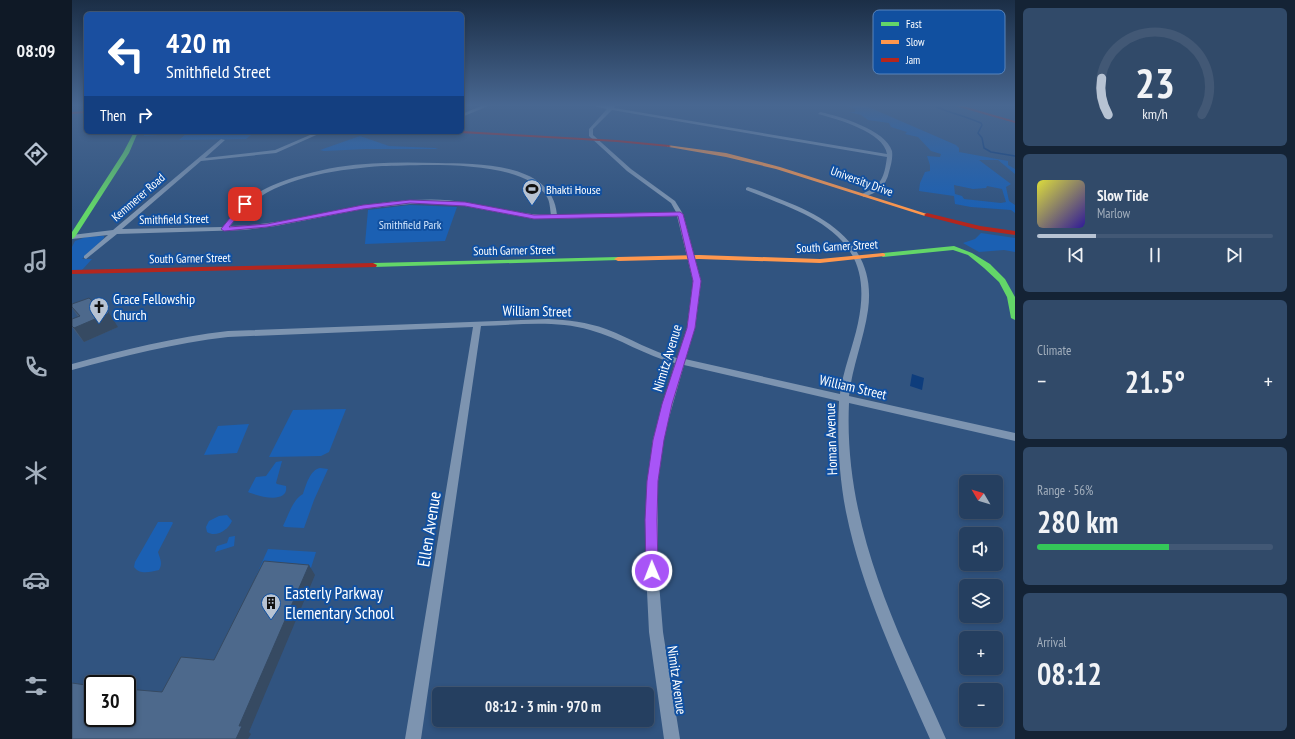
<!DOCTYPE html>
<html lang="en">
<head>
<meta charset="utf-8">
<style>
  :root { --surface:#253f60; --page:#314a69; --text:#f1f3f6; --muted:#a3afbd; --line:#425875; --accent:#b7c3d3 }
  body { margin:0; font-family:"PT Sans Narrow",sans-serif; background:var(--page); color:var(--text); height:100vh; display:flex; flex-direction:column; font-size:15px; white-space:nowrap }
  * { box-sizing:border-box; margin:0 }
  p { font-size:13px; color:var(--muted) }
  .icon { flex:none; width:22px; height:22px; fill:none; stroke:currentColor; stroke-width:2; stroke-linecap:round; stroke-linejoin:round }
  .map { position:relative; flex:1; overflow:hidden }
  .drawer { display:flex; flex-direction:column; gap:8px; padding:8px; background:#142335; width:280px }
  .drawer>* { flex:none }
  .guide { position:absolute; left:12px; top:12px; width:380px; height:122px; border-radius:6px; box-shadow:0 2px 6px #0003,0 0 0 1px var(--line); background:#1a4fa0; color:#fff; overflow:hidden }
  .needle { width:26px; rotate:308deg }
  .controls { position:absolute; left:887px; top:475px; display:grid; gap:8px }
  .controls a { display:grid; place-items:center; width:44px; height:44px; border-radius:6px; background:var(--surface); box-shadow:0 2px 6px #0003,0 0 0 1px var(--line); font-size:20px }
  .speed { position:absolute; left:12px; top:675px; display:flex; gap:8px; font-size:20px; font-weight:700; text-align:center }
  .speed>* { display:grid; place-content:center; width:52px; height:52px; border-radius:50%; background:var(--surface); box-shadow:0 2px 6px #0003,0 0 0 1px var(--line); line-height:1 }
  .speed .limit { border:2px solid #111; border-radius:6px; background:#fff; color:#111 }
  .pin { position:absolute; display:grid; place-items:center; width:34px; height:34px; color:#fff; margin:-17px; border-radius:8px; box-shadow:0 2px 6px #0006 }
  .me { position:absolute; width:44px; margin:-22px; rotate:359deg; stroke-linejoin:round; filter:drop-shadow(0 0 3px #0008) }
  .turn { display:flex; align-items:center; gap:14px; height:84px; padding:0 16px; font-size:18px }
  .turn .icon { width:52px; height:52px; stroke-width:2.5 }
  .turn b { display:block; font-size:28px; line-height:34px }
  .then { display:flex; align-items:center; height:38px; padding:0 16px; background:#0003; gap:8px; font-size:15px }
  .big { font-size:30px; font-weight:700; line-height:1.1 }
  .drawer .widget { flex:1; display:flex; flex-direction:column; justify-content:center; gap:6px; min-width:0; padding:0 14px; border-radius:6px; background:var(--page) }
  .drawer .dial { align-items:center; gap:0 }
  .dial svg { height:104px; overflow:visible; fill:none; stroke:var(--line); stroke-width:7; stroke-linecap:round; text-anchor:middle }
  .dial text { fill:var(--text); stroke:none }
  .song { display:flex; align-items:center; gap:12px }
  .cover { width:48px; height:48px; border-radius:6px; background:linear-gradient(135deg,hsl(60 70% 55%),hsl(250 70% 35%)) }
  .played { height:4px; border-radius:2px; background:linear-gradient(90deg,var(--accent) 25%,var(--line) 25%) }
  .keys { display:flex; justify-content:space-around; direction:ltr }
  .heat { display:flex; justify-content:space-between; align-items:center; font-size:22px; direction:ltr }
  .charge { height:6px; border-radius:3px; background:linear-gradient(90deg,#34c759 56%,var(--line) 0) }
  .trip { position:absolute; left:360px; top:687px; width:222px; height:40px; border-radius:6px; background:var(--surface); box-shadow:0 2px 6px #0003,0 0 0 1px var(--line); font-weight:700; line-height:40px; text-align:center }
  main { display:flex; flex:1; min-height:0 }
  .dock { display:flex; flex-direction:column; width:72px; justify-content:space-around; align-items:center; background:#0f1926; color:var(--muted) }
  .dock .icon { width:28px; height:28px }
  .dock .active { color:var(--accent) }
  .dock b { font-size:18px; color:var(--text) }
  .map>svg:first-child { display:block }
</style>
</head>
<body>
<main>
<nav class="dock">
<b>08:09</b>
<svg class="icon active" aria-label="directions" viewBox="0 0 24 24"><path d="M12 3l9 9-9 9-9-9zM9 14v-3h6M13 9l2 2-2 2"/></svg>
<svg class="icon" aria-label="music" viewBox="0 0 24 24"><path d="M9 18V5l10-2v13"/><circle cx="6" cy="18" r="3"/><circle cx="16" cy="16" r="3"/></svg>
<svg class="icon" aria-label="phone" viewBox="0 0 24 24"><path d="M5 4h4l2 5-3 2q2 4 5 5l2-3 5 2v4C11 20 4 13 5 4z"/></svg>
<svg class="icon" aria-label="climate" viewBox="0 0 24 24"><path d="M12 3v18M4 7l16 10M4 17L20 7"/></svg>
<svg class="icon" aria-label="car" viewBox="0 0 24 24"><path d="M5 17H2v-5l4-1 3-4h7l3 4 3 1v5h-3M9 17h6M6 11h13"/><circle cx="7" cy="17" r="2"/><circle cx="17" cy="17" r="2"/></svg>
<svg class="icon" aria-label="filters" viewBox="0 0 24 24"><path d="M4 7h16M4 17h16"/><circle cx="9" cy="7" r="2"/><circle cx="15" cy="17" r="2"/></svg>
</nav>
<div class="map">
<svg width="943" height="739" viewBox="0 0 943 739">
  <rect width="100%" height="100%" fill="#315480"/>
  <g fill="#1b60b3" fill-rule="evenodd">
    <path d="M 776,106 L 794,106 L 884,145 L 887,148 L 887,152 L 936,161 L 936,165 L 943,169 L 943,174 L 926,160 L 907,160 L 939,184 L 934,187 L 937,201 L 943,205 L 943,213 L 939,210 L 899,207 L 883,204 L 882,196 L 847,191 L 848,183 L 853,172 L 858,171 L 858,165 L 855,156 L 868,157 L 869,154 L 859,151 L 846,137 L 833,134 L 835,132 L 819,127 L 817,123 L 796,120 L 789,115 L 777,112 L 783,112 L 783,109 ZM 882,185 L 901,189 L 914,188 L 915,186 L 930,189 L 934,202 L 929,203 L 892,199 L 890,196 L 883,194 Z"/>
    <polygon points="73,132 183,132 174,139 107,140 115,133 72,136"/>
    <polygon points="288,136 317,146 363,148 366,149 294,149 252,151 248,150"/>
    <polygon points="338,205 385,207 373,241 293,244 296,210"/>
    <polygon points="909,233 943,238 943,252 932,250 907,252 891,243 903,239"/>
    <polygon points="30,236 32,236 32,238 10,259 20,259 10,270 0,270 0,247 3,241 14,237"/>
    <polygon points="274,409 257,452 249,456 197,457 221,410"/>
    <polygon points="177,424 165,453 132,455 146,426"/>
    <path d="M 210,461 L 204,483 L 205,484 L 214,486 C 217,505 185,496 176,492 L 184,477 L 194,476 L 204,462 Z"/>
    <path d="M 248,468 L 256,469 L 242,500 L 232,528 L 213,527 L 211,526 C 216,516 221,499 231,494 C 234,485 238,470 248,468 Z"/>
    <path d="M 155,515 L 160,521 C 156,530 144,538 135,532 L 134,527 L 137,521 L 147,516 Z"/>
    <path d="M 86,522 L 100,522 L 101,523 L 86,552 C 88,559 91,563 87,570 C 78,572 68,575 62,567 L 63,562 Z"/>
    <polygon points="163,536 162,546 143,552 145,546 155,543 157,537"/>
    <polygon points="196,549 244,552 237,574 195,577 184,576"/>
  </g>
  <polygon fill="#0e3d7c" points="840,374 852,378 850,390 838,386"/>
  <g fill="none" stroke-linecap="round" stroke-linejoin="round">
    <path stroke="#0e3d7c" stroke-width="1.5" d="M 862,106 C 878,113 893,116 909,123 L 910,125 L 906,133 L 910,138 L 912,148 L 919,152 L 943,156"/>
    <g fill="#7d94b0" fill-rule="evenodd">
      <polygon points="409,106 416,106 390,117 390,114"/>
      <path d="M 522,106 L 543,106 L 542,108 L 815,154 C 812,132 765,119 746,114 L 748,112 C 767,116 814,130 820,151 C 821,158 819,165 817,172 C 814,186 805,193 792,197 L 789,195 L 790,194 C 810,185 812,178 815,157 L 540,110 L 521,129 L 521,135 L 559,169 L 603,201 L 611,214 L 629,281 L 623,328 L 613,359 L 768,394 C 771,370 781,347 786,323 C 805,235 741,216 674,190 L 674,188 L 676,187 C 686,190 695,194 705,198 C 756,217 805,246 796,310 C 792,339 780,367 777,396 L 943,433 L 943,441 L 777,403 C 773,491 799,570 834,650 C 847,680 861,709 874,739 L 858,739 C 826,666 790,591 774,512 C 767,476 765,437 767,401 L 612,365 L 591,439 L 586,481 L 586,571 L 591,632 L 608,739 L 592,739 L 577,632 L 574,571 L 576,481 L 581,439 L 603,363 C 573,356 548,338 518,330 C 483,320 445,325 409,326 L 349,739 L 333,739 L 401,327 L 156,337 C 103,343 52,356 0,370 L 0,364 C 51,350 103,337 156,331 L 476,319 C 496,320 515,322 534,329 C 558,338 580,352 605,358 L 615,328 L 621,281 L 605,216 L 462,219 L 393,206 L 365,203 L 338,204 L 291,209 L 204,226 L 173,230 L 45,234 L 14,259 L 12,258 L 12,256 L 36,235 L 0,239 L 0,235 L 41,230 L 149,139 L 153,140 L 133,158 L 203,150 L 245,132 L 251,132 L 204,153 L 129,161 L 50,229 L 151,227 C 166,210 178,195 199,186 C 220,177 243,171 266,167 C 299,162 333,162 366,163 C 405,164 481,162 485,215 L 604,212 L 599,203 L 555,171 L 517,136 L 517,129 L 535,109 ZM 310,166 C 349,165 453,158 475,197 C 478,202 478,209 479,215 C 450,215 423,207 395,203 C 377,199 359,199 341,200 C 279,203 220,225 158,226 C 165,218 172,209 181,202 C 213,176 271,169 310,166 Z"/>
    </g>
    <g fill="#63d668" fill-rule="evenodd">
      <polygon points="62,132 66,132 57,153 3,237 0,239 0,232 51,153"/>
      <polygon points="882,246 900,253 918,264 933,279 943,297 943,320 939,318 935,297 927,282 912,268 896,255 881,250 811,257 808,255 811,253"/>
      <polygon points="546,257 548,258 548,260 301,267 297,265 301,263"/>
    </g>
    <g fill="#ff974d" fill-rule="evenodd">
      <polygon points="595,145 654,153 708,167 858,215 853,216 704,169 654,157 597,147 595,147"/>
      <polygon points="811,253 813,254 813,256 748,263 627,259 546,261 542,259 546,257 627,255 748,259"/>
    </g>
    <g fill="#b3261e" fill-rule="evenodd">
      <polygon points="883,106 891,106 943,121 943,123"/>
      <polygon points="14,111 14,113 0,114 0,112"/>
      <polygon points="390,131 545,140 597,145 599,146 597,147 545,142 388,133 388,132 390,132"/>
      <polygon points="855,213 908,226 943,231 943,235 908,230 853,216 852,215"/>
      <polygon points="301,263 305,265 304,267 0,274 0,270"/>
    </g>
  </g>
  <polygon fill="#425a78" points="0,304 46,327 12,342 6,335 0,327 0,319 6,317 0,308"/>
  <g fill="#364a62">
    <polygon points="37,313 46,327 12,342 2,328"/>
    <polygon points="237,565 243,575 177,732 179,734 176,739 164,739 167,726"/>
  </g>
  <g fill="#4d698c" stroke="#364a62">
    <polygon points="17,298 26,306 29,305 37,313 2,328 0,326 0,319 8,316 0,307 0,304"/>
    <polygon points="192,561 237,565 167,726 170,726 164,739 0,739 0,683 21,686 21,718 55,718 55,689 90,692 109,657 142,660"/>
  </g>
  <linearGradient id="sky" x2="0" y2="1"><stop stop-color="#1b2e46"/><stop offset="0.5" stop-color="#486791"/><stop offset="1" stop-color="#486791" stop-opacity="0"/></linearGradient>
  <rect width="943" height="210" fill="url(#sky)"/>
  <polygon fill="#a855f7" stroke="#6d37a1" points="338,200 393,202 462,215 608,212 611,214 629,281 623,328 600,404 592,440 586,481 585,520 586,571 584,576 580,577 575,576 574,571 573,520 575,481 581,440 590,404 615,328 621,281 606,216 462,219 393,206 338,203 291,209 195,227 152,231 149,229 171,202 173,202 176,204 157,227 195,224 291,205"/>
  <defs>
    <symbol id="stadium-pin" viewBox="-11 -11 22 30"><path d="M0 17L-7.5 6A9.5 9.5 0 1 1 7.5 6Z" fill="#b7c3d3" stroke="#1150a0"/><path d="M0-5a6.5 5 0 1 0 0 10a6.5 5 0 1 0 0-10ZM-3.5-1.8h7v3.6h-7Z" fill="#111"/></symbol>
    <symbol id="church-pin" viewBox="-11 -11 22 30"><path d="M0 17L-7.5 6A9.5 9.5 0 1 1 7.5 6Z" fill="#b7c3d3" stroke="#1150a0"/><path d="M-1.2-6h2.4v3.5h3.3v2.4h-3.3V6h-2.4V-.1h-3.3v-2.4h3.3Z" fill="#111"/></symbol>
    <symbol id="building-pin" viewBox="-11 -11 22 30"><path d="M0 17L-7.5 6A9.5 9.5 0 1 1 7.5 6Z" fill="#b7c3d3" stroke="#1150a0"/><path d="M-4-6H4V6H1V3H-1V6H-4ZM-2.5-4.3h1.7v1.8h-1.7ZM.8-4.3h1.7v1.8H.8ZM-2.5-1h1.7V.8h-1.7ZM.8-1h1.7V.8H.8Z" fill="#111"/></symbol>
  </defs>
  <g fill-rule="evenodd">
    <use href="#stadium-pin" x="449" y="178" width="22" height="30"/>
    <use href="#church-pin" x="16" y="296" width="22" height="30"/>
    <use href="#building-pin" x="188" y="592" width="22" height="30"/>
  </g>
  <g text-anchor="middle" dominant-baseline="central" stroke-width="4" stroke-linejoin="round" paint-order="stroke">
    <g font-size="12" fill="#fff" stroke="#1150a0">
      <text transform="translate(790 181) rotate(20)">University Drive</text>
      <text transform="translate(66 197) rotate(-41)">Kemmerer Road</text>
      <text transform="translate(102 219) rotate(-1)">Smithfield Street</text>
      <text transform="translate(765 246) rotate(-3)">South Garner Street</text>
      <text transform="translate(442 250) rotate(-1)">South Garner Street</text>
      <text transform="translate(118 258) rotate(-1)">South Garner Street</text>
    </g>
    <g font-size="12" fill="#fff" stroke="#1150a0" text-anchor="start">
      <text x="474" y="189">Bhakti House</text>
    </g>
    <g font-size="12" fill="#d2e6fe" stroke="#1150a0">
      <text x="338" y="224">Smithfield Park</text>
    </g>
    <g font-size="14" fill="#fff" stroke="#1150a0" text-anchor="start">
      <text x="41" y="299">Grace Fellowship<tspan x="41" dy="16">Church</tspan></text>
    </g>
    <g font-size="14" fill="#fff" stroke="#1150a0">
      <text transform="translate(465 311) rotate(1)">William Street</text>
      <text transform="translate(595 358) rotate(-73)">Nimitz Avenue</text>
      <text transform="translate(781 387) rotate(13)">William Street</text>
      <text transform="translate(759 439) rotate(-92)">Homan Avenue</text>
      <text transform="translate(605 680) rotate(82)">Nimitz Avenue</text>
    </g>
    <g font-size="17" fill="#fff" stroke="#1150a0">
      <text transform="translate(357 529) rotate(-81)">Ellen Avenue</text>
    </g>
    <g font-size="17" fill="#fff" stroke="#1150a0" text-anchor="start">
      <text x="213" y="593">Easterly Parkway<tspan x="213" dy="20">Elementary School</tspan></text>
    </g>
  </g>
  <rect x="801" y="10" width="132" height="64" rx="6" fill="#1150a0" stroke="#5884bc" stroke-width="1"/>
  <rect x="809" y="22" width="18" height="4" fill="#63d668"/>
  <rect x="809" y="40" width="18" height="4" fill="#ff974d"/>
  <rect x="809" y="58" width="18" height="4" fill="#b3261e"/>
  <g font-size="11" fill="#fff">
    <text x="834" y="28">Fast</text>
    <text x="834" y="46">Slow</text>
    <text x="834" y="64">Jam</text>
  </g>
</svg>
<div class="controls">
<a><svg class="needle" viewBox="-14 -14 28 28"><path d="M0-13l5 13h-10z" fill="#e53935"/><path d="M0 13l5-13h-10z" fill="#a3afbd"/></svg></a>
<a><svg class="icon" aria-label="sound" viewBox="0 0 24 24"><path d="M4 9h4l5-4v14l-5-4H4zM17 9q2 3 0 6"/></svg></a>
<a><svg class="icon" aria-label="layers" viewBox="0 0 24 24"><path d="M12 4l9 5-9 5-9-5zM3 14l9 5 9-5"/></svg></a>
<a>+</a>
<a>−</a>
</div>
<div class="speed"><div class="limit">30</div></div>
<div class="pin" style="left:173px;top:204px;background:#d93025"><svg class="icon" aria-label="arrive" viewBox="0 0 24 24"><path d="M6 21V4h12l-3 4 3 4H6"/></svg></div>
<svg class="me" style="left:580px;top:571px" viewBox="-20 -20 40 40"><circle r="17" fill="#a855f7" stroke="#fff" stroke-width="3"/><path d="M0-11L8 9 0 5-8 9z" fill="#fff"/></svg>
<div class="trip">08:12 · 3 min · 970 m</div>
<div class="guide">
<div class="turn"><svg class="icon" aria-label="left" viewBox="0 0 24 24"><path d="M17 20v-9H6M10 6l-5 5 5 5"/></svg><div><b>420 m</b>Smithfield Street</div></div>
<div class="then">Then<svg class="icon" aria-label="right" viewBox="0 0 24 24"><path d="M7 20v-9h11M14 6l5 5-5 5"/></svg></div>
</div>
</div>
<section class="drawer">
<div class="widget dial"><svg viewBox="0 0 100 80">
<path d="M14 69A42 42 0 1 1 86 69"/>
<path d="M14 69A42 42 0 0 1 9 41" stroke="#b7c3d3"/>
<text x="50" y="56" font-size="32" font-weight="700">23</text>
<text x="50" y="72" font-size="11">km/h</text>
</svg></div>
<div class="widget">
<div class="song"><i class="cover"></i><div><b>Slow Tide</b><p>Marlow</p></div></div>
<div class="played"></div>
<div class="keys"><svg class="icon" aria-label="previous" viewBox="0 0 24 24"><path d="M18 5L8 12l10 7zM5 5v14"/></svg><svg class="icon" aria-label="pause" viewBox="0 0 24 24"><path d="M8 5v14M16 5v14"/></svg><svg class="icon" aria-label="next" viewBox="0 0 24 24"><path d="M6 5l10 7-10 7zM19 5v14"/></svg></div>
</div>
<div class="widget"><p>Climate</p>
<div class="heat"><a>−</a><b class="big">21.5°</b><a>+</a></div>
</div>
<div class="widget"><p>Range · 56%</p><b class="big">280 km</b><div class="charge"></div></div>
<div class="widget"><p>Arrival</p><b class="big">08:12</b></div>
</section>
</main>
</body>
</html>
